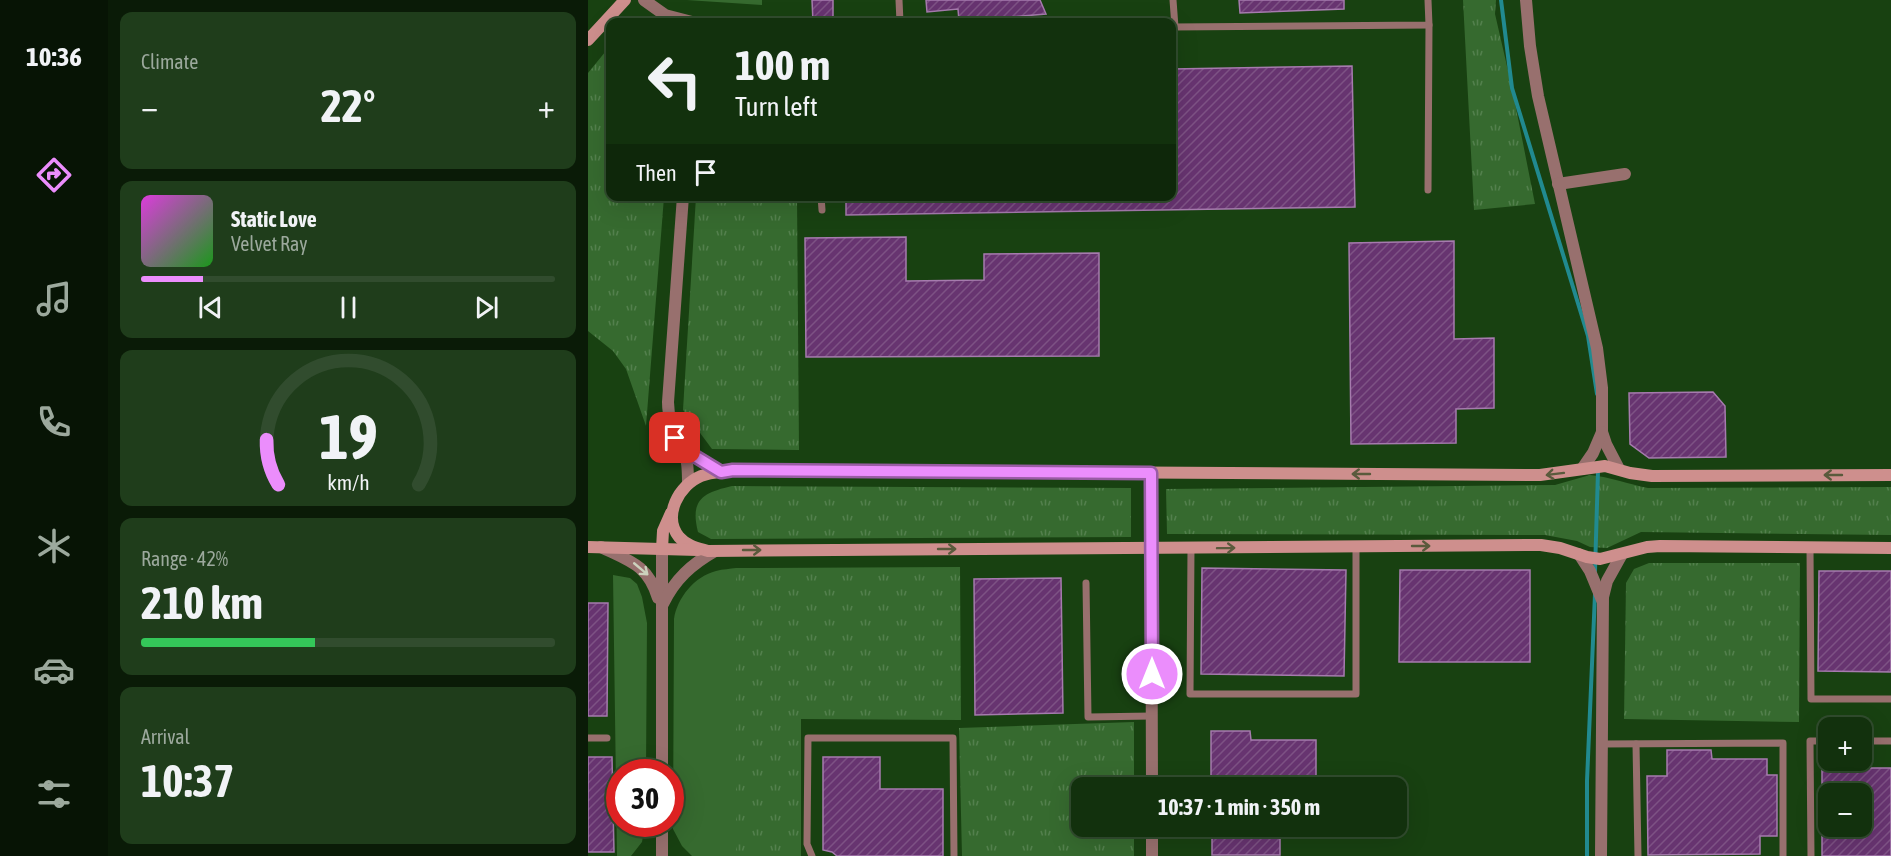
<!DOCTYPE html>
<html lang="en">
<head>
<meta charset="utf-8">
<style>
  :root { --surface:#12310d; --page:#1f3d1b; --text:#f1f3f6; --muted:#9ca99d; --line:#314c2e; --accent:#eb8dfc }
  body { margin:0; font-family:"Asap Condensed",sans-serif; background:var(--page); color:var(--text); height:100vh; display:flex; flex-direction:column; font-size:22px; white-space:nowrap }
  * { box-sizing:border-box; margin:0 }
  p { font-size:20px; color:var(--muted) }
  .icon { flex:none; width:33px; height:33px; fill:none; stroke:currentColor; stroke-width:2; stroke-linecap:round; stroke-linejoin:round }
  .map { position:relative; flex:1; overflow:hidden }
  .details { display:flex; flex-direction:column; gap:12px; padding:12px; background:#0a1b07; width:480px }
  .details>* { flex:none }
  .top-card { position:absolute; left:18px; top:18px; width:570px; height:183px; border-radius:12px; box-shadow:0 6px 24px #0002,0 0 0 2px var(--line); background:#12310d; color:var(--text); overflow:hidden }
  .fabs { position:absolute; left:1230px; top:717px; display:grid; gap:12px }
  .fabs a { display:grid; place-items:center; width:54px; height:54px; border-radius:12px; background:var(--surface); box-shadow:0 6px 24px #0002,0 0 0 2px var(--line); font-size:30px }
  .speed { position:absolute; left:18px; top:759px; display:flex; gap:12px; font-size:30px; font-weight:700; text-align:center }
  .speed>* { display:grid; place-content:center; width:78px; height:78px; border-radius:50%; background:var(--surface); box-shadow:0 6px 24px #0002,0 0 0 2px var(--line); line-height:1 }
  .speed .limit { border:9px solid #d22; background:#fff; color:#111 }
  .pin { position:absolute; display:grid; place-items:center; width:51px; height:51px; color:#fff; margin:-26px; border-radius:12px; box-shadow:0 3px 9px #0006 }
  .me { position:absolute; width:66px; margin:-33px; rotate:0deg; stroke-linejoin:round; filter:drop-shadow(0 0 4px #0008) }
  .turn { display:flex; align-items:center; gap:21px; height:126px; padding:0 30px; font-size:27px }
  .turn .icon { width:78px; height:78px; stroke-width:2.5 }
  .turn b { display:block; font-size:42px; line-height:51px }
  .then { display:flex; align-items:center; height:57px; padding:0 30px; background:#0003; gap:12px; font-size:22px }
  .big { font-size:45px; font-weight:700; line-height:1.1 }
  .details .tile { flex:1; display:flex; flex-direction:column; justify-content:center; gap:9px; min-width:0; padding:0 21px; border-radius:12px; background:var(--page) }
  .details .dial { align-items:center; gap:0 }
  .dial svg { height:156px; overflow:visible; fill:none; stroke:var(--line); stroke-width:7; stroke-linecap:round; text-anchor:middle }
  .dial text { fill:var(--text); stroke:none }
  .song { display:flex; align-items:center; gap:18px }
  .cover { width:72px; height:72px; border-radius:9px; background:linear-gradient(135deg,hsl(300 70% 55%),hsl(120 70% 35%)) }
  .played { height:6px; border-radius:3px; background:linear-gradient(90deg,var(--accent) 15%,var(--line) 15%) }
  .keys { display:flex; justify-content:space-around; direction:ltr }
  .heat { display:flex; justify-content:space-between; align-items:center; font-size:33px; direction:ltr }
  .charge { height:9px; border-radius:4px; background:linear-gradient(90deg,#34c759 42%,var(--line) 0) }
  .trip { position:absolute; left:483px; top:777px; width:336px; height:60px; border-radius:12px; background:var(--surface); box-shadow:0 6px 24px #0002,0 0 0 2px var(--line); font-weight:700; line-height:60px; text-align:center }
  main { display:flex; flex:1; min-height:0 }
  .dock { display:flex; flex-direction:column; width:108px; justify-content:space-around; align-items:center; background:#071405; color:var(--muted) }
  .dock .icon { width:42px; height:42px }
  .dock .current { color:var(--accent) }
  .dock b { font-size:27px; color:var(--text) }
  .map>svg:first-child { display:block }
</style>
</head>
<body>
<main>
<nav class="dock">
<b>10:36</b>
<svg class="icon current" aria-label="directions" viewBox="0 0 24 24"><path d="M12 3l9 9-9 9-9-9zM9 14v-3h6M13 9l2 2-2 2"/></svg>
<svg class="icon" aria-label="music" viewBox="0 0 24 24"><path d="M9 18V5l10-2v13"/><circle cx="6" cy="18" r="3"/><circle cx="16" cy="16" r="3"/></svg>
<svg class="icon" aria-label="phone" viewBox="0 0 24 24"><path d="M5 4h4l2 5-3 2q2 4 5 5l2-3 5 2v4C11 20 4 13 5 4z"/></svg>
<svg class="icon" aria-label="climate" viewBox="0 0 24 24"><path d="M12 3v18M4 7l16 10M4 17L20 7"/></svg>
<svg class="icon" aria-label="car" viewBox="0 0 24 24"><path d="M5 17H2v-5l4-1 3-4h7l3 4 3 1v5h-3M9 17h6M6 11h13"/><circle cx="7" cy="17" r="2"/><circle cx="17" cy="17" r="2"/></svg>
<svg class="icon" aria-label="filters" viewBox="0 0 24 24"><path d="M4 7h16M4 17h16"/><circle cx="9" cy="7" r="2"/><circle cx="15" cy="17" r="2"/></svg>
</nav>
<section class="details">
<div class="tile"><p>Climate</p>
<div class="heat"><a>−</a><b class="big">22°</b><a>+</a></div>
</div>
<div class="tile">
<div class="song"><i class="cover"></i><div><b>Static Love</b><p>Velvet Ray</p></div></div>
<div class="played"></div>
<div class="keys"><svg class="icon" aria-label="previous" viewBox="0 0 24 24"><path d="M18 5L8 12l10 7zM5 5v14"/></svg><svg class="icon" aria-label="pause" viewBox="0 0 24 24"><path d="M8 5v14M16 5v14"/></svg><svg class="icon" aria-label="next" viewBox="0 0 24 24"><path d="M6 5l10 7-10 7zM19 5v14"/></svg></div>
</div>
<div class="tile dial"><svg viewBox="0 0 100 80">
<path d="M14 69A42 42 0 1 1 86 69"/>
<path d="M14 69A42 42 0 0 1 8 46" stroke="#eb8dfc"/>
<text x="50" y="56" font-size="32" font-weight="700">19</text>
<text x="50" y="72" font-size="11">km/h</text>
</svg></div>
<div class="tile"><p>Range · 42%</p><b class="big">210 km</b><div class="charge"></div></div>
<div class="tile"><p>Arrival</p><b class="big">10:37</b></div>
</section>
<div class="map">
<svg width="1303" height="856" viewBox="0 0 1303 856">
  <defs>
    <pattern id="grass-tufts" width="24" height="20" patternUnits="userSpaceOnUse" patternTransform="scale(1.5)"><rect width="24" height="20" fill="#366a2f"/><path d="M3 7l-1-3M5 7V3M7 7l1-3M15 17l-1-3M17 17v-4M19 17l1-3" fill="none" stroke="#53804d"/></pattern>
    <pattern id="building-hatch" width="6" height="6" patternUnits="userSpaceOnUse" patternTransform="scale(1.5)"><rect width="6" height="6" fill="#673470"/><path d="M-1 1l2-2M0 6l6-6M5 7l2-2" fill="none" stroke="#7d5284"/></pattern>
  </defs>
  <rect width="100%" height="100%" fill="#184111"/>
  <g fill="url(#grass-tufts)">
    <polygon points="98,0 174,0 174,5 99,0"/>
    <polygon points="875,0 908,0 907,14 924,88 947,204 886,210"/>
    <polygon points="22,46 22,196 76,197 58,426 38,369 25,351 0,331 0,73"/>
    <polygon points="108,197 209,197 211,450 124,449 95,410"/>
    <path d="M 1002,475 C 1022,477 1040,484 1060,488 L 1303,487 L 1303,535 L 1053,532 L 1019,548 L 1002,547 L 989,541 L 957,535 L 579,534 L 578,489 L 967,485 Z"/>
    <path d="M 144,486 L 543,488 L 543,537 L 123,539 L 110,532 C 102,500 114,493 144,486 Z"/>
    <polygon points="1061,563 1212,563 1211,722 1036,719 1038,583 1046,569"/>
    <polygon points="372,567 373,720 213,719 213,856 148,856 148,568"/>
    <polygon points="546,722 546,787 494,788 494,826 546,827 546,856 374,856 371,728"/>
  </g>
  <g fill="#366a2f">
    <path d="M 148,568 L 148,856 L 104,856 L 94,846 L 85,829 L 86,619 C 89,598 107,576 128,571 C 135,569 142,569 148,568 Z"/>
    <polygon points="25,575 42,578 49,584 54,597 59,623 58,772 32,772 32,824 57,824 54,842 43,856 29,856"/>
  </g>
  <g fill="none" stroke-linecap="round" stroke-linejoin="round">
    <g stroke="#218a90" stroke-width="4">
      <polyline points="913,0 924,88 1000,336 1009,394"/>
      <polyline points="1007,571 1010,471"/>
      <polyline points="999,856 999,781 1007,594"/>
    </g>
  </g>
  <g fill="url(#building-hatch)" stroke="#a67bae" stroke-width="1.5">
    <polygon points="224,0 245,0 245,22 225,22"/>
    <polygon points="338,0 452,0 458,14 371,21 370,9 339,12"/>
    <polygon points="651,0 756,0 756,9 652,13"/>
    <polygon points="764,66 767,207 258,215 258,196 584,196 584,69"/>
    <polygon points="318,237 318,281 396,280 396,254 511,253 511,356 218,357 217,238"/>
    <polygon points="866,241 866,339 906,338 906,408 868,409 868,443 763,444 761,243"/>
    <polygon points="1125,392 1137,406 1138,457 1061,458 1042,444 1041,393"/>
    <polygon points="614,568 758,570 756,676 613,674"/>
    <polygon points="812,570 942,570 942,662 811,662"/>
    <polygon points="1231,571 1303,571 1303,672 1230,671"/>
    <polygon points="473,578 475,713 387,715 386,579"/>
    <polygon points="0,603 20,603 19,716 0,716"/>
    <polygon points="623,731 662,731 663,740 728,740 728,788 623,788"/>
    <polygon points="1079,750 1123,750 1124,759 1179,759 1179,775 1189,775 1189,836 1172,836 1172,854 1060,855 1059,776 1079,776"/>
    <polygon points="0,757 24,757 26,852 0,852"/>
    <polygon points="235,757 292,757 292,789 355,789 355,856 249,856 244,852 235,850"/>
    <polygon points="1234,768 1303,768 1303,856 1234,856 1234,826 1274,826 1274,794 1234,794"/>
    <rect x="624" y="826" width="68" height="29"/>
  </g>
  <g fill="none" stroke-linecap="round" stroke-linejoin="round">
    <g stroke="#98706e" stroke-width="7">
      <polyline points="311,0 312,22"/>
      <polyline points="585,0 587,27"/>
      <polyline points="584,27 841,25 840,0"/>
      <polyline points="840,190 841,25"/>
      <polyline points="233,196 234,210"/>
      <polyline points="1222,547 1223,699 1303,699"/>
      <polyline points="603,548 602,694 768,694 768,546"/>
      <polyline points="498,583 500,717 564,716"/>
      <polyline points="0,738 19,738"/>
      <polyline points="1274,741 1303,741"/>
      <polyline points="1014,744 1195,743 1195,856"/>
      <polyline points="1048,744 1050,856"/>
      <polyline points="224,856 219,844 220,738 365,738 366,856"/>
      <polyline points="1223,856 1222,741 1240,741"/>
    </g>
    <g stroke="#98706e" stroke-width="12">
      <polyline points="56,0 77,15 104,22"/>
      <polyline points="938,0 942,46 950,96 1009,348 1014,388 1014,432 1018,444 1031,469"/>
      <polyline points="970,184 1037,174"/>
      <path d="M 95,196 L 80,402 C 80,420 86,431 94,447 C 100,458 100,472 100,484"/>
      <polyline points="94,445 117,463 133,472"/>
      <polyline points="994,469 1005,453 1014,432"/>
      <polyline points="563,473 564,788"/>
      <path d="M 13,547 C 42,561 60,565 70,598"/>
      <polyline points="74,549 74,772"/>
      <polyline points="991,554 1002,571 1014,600"/>
      <path d="M 75,604 C 87,579 104,564 127,551"/>
      <polyline points="74,824 74,856"/>
      <polyline points="564,826 564,856"/>
      <polyline points="1013,856 1015,597 1019,581 1034,554"/>
    </g>
    <g stroke="#ce8f8d" stroke-width="12">
      <polyline points="0,40 37,0"/>
      <path d="M 1303,475 L 1064,476 L 1042,473 L 1017,466 L 952,475 L 145,470 C 135,472 123,472 113,476 C 91,485 74,516 91,537 C 99,546 110,548 120,551 L 953,545 L 972,548 L 999,557 L 1012,559 L 1059,547 L 1072,546 L 1303,548"/>
      <polyline points="0,547 110,550"/>
      <polyline points="74,549 75,531 83,513"/>
    </g>
  </g>
  <defs><path id="oneway-shaft" d="M-6 0H5M1.5-3L5.5 0L1.5 3" fill="none" stroke-width="1.6" stroke-linecap="round" stroke-linejoin="round" transform="scale(1.5)"/></defs>
  <g stroke="#5a5a3c">
    <use href="#oneway-shaft" transform="translate(773 474) rotate(-180)"/>
    <use href="#oneway-shaft" transform="translate(967 474) rotate(173)"/>
    <use href="#oneway-shaft" transform="translate(1245 475) rotate(180)"/>
    <use href="#oneway-shaft" transform="translate(833 546)"/>
    <use href="#oneway-shaft" transform="translate(638 548) rotate(-1)"/>
    <use href="#oneway-shaft" transform="translate(359 549)"/>
    <use href="#oneway-shaft" transform="translate(164 550)"/>
  </g>
  <use stroke="#ccd1bd" href="#oneway-shaft" transform="translate(53 569) rotate(40)"/>
  <g fill="none" stroke-linecap="round" stroke-linejoin="round">
    <defs>
      <polyline id="route" points="87,438 105,455 133,472 145,470 563,473 564,674"/>
    </defs>
    <use href="#route" stroke="#995ca4" stroke-width="15"/>
    <use href="#route" stroke="#eb8dfc" stroke-width="10"/>
  </g>
</svg>
<div class="fabs">
<a>+</a>
<a>−</a>
</div>
<div class="speed"><div class="limit">30</div></div>
<div class="pin" style="left:87px;top:438px;background:#d93025"><svg class="icon" aria-label="arrive" viewBox="0 0 24 24"><path d="M6 21V4h12l-3 4 3 4H6"/></svg></div>
<svg class="me" style="left:564px;top:674px" viewBox="-20 -20 40 40"><circle r="17" fill="#eb8dfc" stroke="#fff" stroke-width="3"/><path d="M0-11L8 9 0 5-8 9z" fill="#fff"/></svg>
<div class="trip">10:37 · 1 min · 350 m</div>
<div class="top-card">
<div class="turn"><svg class="icon" aria-label="left" viewBox="0 0 24 24"><path d="M17 20v-9H6M10 6l-5 5 5 5"/></svg><div><b>100 m</b>Turn left</div></div>
<div class="then">Then<svg class="icon" aria-label="arrive" viewBox="0 0 24 24"><path d="M6 21V4h12l-3 4 3 4H6"/></svg></div>
</div>
</div>
</main>
</body>
</html>
